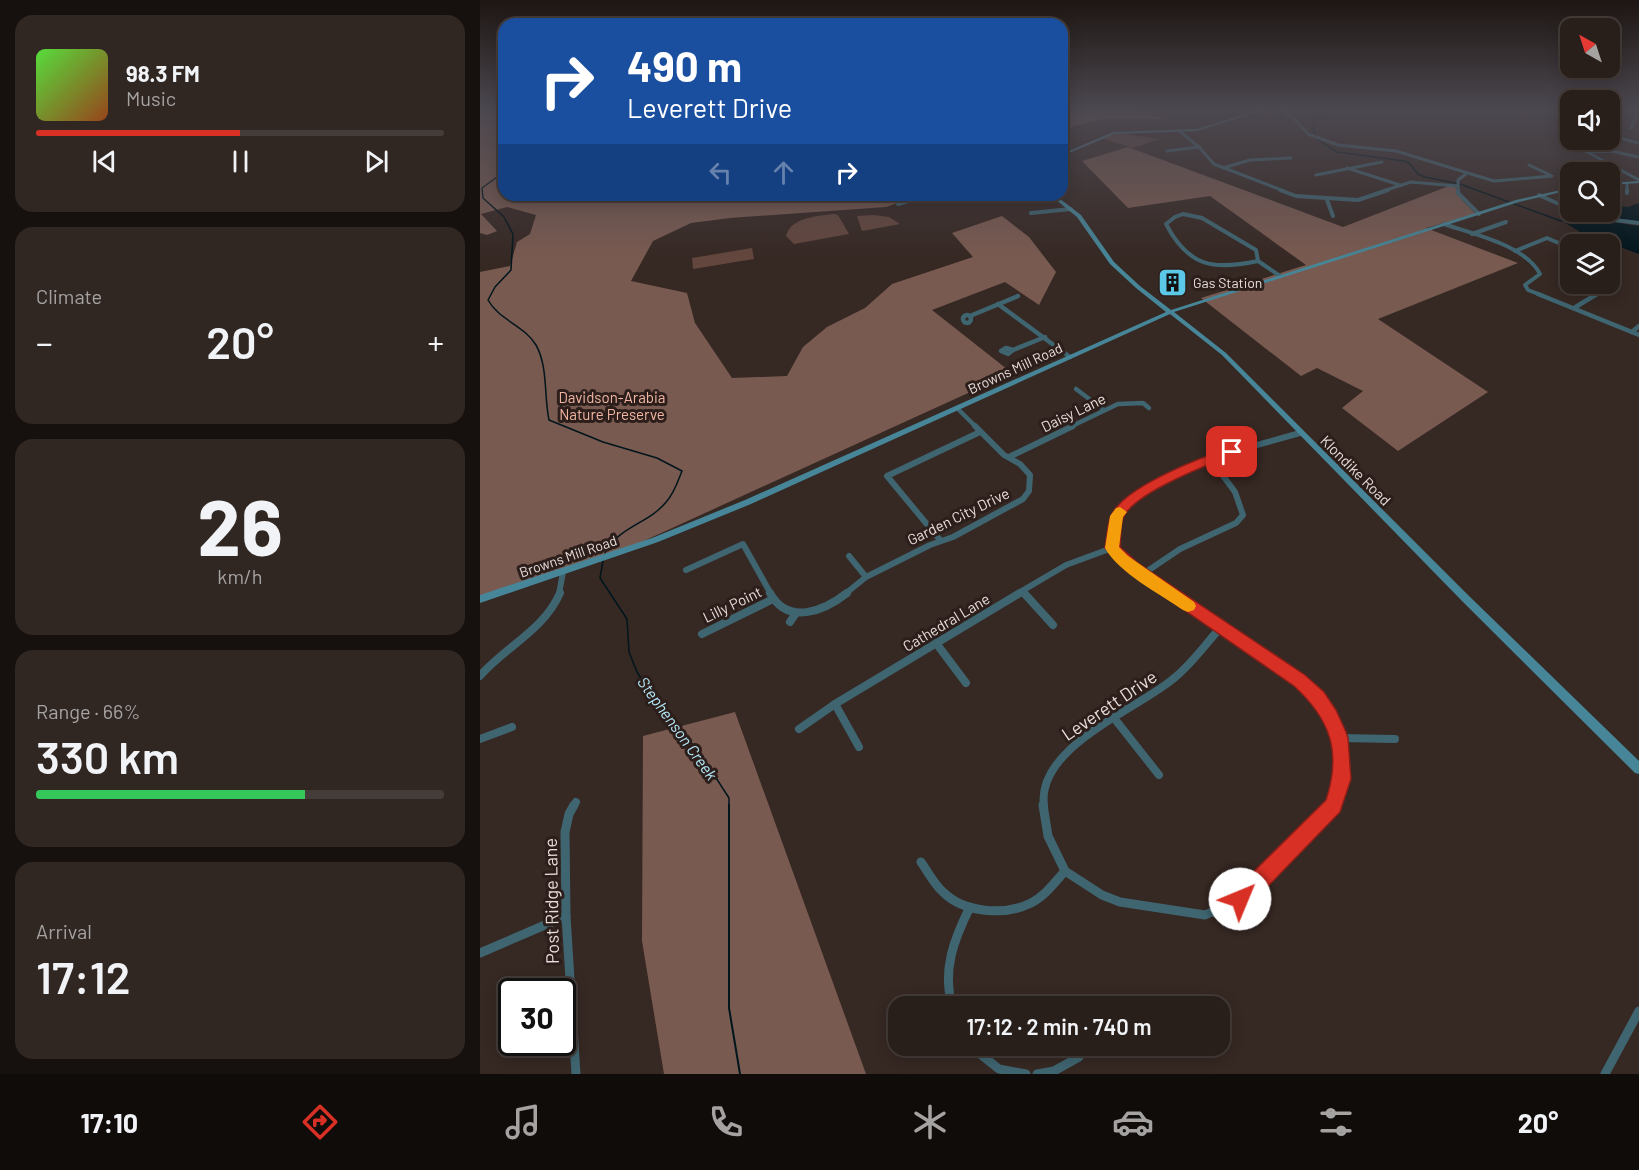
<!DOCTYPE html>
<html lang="en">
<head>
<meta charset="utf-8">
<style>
  :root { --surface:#281e1a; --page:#302723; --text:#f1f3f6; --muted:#a5a2a2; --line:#443c39; --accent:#d93025 }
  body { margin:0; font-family:Barlow,sans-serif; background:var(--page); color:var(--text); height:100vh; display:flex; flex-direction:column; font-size:22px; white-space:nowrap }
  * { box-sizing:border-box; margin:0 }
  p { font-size:20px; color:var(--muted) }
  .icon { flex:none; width:33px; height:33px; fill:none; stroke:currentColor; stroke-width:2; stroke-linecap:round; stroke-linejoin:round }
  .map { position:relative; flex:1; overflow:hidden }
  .sheet { display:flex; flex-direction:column; gap:15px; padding:15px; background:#16100e; width:480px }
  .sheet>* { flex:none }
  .banner { position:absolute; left:18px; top:18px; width:570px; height:183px; border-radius:18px; box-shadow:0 3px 15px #0003,0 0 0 2px var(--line); background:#1a4fa0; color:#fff; overflow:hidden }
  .needle { width:39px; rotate:321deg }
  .fabs { position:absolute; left:1080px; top:18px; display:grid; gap:12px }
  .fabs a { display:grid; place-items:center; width:60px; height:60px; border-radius:12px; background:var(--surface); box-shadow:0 3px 15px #0003,0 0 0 2px var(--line); font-size:30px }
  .speed { position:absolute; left:18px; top:978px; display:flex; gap:12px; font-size:30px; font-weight:700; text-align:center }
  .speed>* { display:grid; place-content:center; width:78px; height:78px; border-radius:50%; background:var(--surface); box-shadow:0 3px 15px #0003,0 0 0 2px var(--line); line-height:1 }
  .speed .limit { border:3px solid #111; border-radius:9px; background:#fff; color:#111 }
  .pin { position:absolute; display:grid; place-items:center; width:51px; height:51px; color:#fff; margin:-26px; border-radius:12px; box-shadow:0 3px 9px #0006 }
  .me { position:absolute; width:66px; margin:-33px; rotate:45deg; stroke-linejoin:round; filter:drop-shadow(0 0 4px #0008) }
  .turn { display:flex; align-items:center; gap:21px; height:126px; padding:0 30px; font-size:27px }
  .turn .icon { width:78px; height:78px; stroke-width:2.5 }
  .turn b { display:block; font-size:42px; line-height:51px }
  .lanes { display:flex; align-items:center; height:57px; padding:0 30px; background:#0003; justify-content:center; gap:30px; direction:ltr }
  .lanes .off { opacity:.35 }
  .big { font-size:45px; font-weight:600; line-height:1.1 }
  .sheet .card { flex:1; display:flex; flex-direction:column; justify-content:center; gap:9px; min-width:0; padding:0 21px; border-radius:18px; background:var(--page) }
  .sheet .dial { align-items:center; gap:0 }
  .dial b { font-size:78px; line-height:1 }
  .song { display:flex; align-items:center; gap:18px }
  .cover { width:72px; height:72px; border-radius:9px; background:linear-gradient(135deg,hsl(110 70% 55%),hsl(20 70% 35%)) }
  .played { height:6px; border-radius:3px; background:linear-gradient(90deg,var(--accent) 50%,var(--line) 50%) }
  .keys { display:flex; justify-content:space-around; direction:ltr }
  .heat { display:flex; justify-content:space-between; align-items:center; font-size:33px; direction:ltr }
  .charge { height:9px; border-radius:4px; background:linear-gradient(90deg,#34c759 66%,var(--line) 0) }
  .trip { position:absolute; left:408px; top:996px; width:342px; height:60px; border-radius:18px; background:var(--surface); box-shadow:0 3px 15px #0003,0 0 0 2px var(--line); font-weight:600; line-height:60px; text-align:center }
  .menu { display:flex; height:96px; justify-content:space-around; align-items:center; background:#100c0a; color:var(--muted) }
  .menu .icon { width:42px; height:42px }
  .menu .current { color:var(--accent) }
  .menu b { font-size:27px; color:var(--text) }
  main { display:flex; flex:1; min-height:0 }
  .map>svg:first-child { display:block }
</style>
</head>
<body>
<main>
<section class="sheet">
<div class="card">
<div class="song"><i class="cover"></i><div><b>98.3 FM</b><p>Music</p></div></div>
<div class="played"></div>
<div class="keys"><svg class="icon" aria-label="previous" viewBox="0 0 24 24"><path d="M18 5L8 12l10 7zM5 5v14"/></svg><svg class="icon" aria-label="pause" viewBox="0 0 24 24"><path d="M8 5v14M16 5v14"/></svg><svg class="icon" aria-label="next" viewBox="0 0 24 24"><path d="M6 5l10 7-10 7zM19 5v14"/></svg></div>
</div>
<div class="card"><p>Climate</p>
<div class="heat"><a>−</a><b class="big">20°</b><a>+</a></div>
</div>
<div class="card dial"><b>26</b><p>km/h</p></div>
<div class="card"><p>Range · 66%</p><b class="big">330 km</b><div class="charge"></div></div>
<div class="card"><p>Arrival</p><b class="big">17:12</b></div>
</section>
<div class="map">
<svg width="1159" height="1074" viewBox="0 0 1159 1074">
  <rect width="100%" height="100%" fill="#362823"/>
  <g fill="#63463d">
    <polygon points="636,133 679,139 653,148 621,138"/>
    <path d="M 354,214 L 358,215 L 369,234 L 314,244 L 306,236 C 311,217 338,216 354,214 Z"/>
    <polygon points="394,215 409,217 420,224 382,231 377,216"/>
    <polygon points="272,248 274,259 213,269 212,258"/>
  </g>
  <g fill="#795a50">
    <polygon points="0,108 24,108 24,195 403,195 417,203 406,207 250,218 211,223 173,241 151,281 207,293 215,323 252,378 307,376 323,347 347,327 385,308 412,284 493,257 472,233 522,216 549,237 576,272 559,305 525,282 452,310 532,373 133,555 0,597 0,272 30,266 37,242 50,234 56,215 27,207 1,214 17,231 7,235 0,233"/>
    <polygon points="582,108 650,108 686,119 623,119 582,129"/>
    <polygon points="648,147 863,227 974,184 982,200 996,214 946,228 1038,263 898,319 1008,392 918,451 862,408 883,391 837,368 821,376 721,298 826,265 730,196 648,208 602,161"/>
    <polygon points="255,712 386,1074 184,1074 162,941 163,736"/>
  </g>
  <g fill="#00151c">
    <polygon points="1159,203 1159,223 1118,217 1102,212 1130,212 1130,205 1148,207"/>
    <path d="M 1082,216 C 1106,215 1134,223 1159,226 L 1159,254 L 1103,234 L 1081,220 Z"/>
  </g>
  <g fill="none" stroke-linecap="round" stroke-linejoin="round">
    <g stroke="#00151c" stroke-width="1.5">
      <polyline points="835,135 832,124 856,108"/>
      <polyline points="837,139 857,152 924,161 929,163 938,174 945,177 980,184 1081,221"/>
      <path d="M 24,172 L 2,188 L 3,198 L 24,217 L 33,234 L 31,270 L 15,287 L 8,300 C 19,320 45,326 56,345 C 68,366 64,397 69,420 L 123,442 L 177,458 L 202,471 C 198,481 194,493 187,501 C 169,524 139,526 125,553"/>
      <polyline points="123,561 120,578 147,619 149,652 157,672 170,693 222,756 249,798 249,806"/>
    </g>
    <polyline stroke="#00151c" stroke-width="2" points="249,805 249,1008 260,1074"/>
    <g stroke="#3f6571" stroke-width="3">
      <polyline points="797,108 814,119 828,134 858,145 916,151 1014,181 1072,176 1049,165"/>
      <polyline points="997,108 1011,110"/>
      <polyline points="1151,128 1156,116 1159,115"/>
      <polyline points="699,131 719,147 734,164 804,191"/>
      <polyline points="1130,136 1159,143"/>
      <polyline points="1102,140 1096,142 1096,146 1159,180"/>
      <polyline points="687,151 719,147"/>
      <polyline points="1109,152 1131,151 1159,157"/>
      <polyline points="743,168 770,160 811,158"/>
      <polyline points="867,168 920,185"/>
      <polyline points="836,175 902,162"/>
      <polyline points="1147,183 1147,191"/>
      <polyline points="903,191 931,182 977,186"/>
      <polyline points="978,191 978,180 986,174"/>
    </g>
    <g stroke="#3f6571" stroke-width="4">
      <polyline points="800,190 816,196 878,200 908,190"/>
      <polyline points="978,190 978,193 999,214"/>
      <polyline points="1147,190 1147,193"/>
      <polyline points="1059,195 1090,209"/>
      <polyline points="847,200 853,216"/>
      <polyline points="418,204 449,195"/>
      <polyline points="1099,212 1119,218 1159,223"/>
      <polyline points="551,213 591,209"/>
      <path d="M 703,214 L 722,218 L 776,250 L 778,261 C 734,270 709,268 686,224 L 695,217 Z"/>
      <path d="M 964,224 C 993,234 1045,245 1060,274 L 1045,285 L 1048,290 L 1061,295"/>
      <polyline points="992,234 1026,222"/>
      <polyline points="1035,251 1067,238 1081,244"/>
      <polyline points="778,261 800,276"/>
      <polyline points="1114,295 1131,285"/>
    </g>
    <g stroke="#3f6571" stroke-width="4.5">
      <polyline points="1058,294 1159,335"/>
      <polyline points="518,304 590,357"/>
      <polyline points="1094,308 1117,294"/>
      <circle cx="487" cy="319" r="4"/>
      <polyline points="490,316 538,296"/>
      <polyline points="1152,332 1159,326"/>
      <polygon points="526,348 533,350 528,354 521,351"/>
      <polyline points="533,350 565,337"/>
      <polyline points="596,389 624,410"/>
      <polyline points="478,409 496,427"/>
      <polyline points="590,427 638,404 663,403 669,408"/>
    </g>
    <g stroke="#3f6571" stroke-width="6">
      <polyline points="529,457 593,426"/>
      <polyline points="460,540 407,476 500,432"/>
      <polyline points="369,556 386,577"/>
      <polyline points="206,570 263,544 291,594"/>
      <polyline points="663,574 700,549 756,523 763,515 755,492 730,458"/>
      <polyline points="543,592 545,594"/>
      <polyline points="79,594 83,572"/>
      <polyline points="365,594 386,577 450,545 473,537 543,499 549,491 550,475 540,464 524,455 495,426"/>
      <polyline points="537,594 586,565 632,548"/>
      <polyline points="694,594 643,560 632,548 637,517 652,499 730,458 820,433"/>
    </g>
    <g stroke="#3f6571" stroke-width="8">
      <path d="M 290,593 C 308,626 344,611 367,593"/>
      <polyline points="544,593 573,625"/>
      <path d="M 691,593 L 819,680 C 855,712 877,760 853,806"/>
      <polyline points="310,622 316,613"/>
      <polyline points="222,634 293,599"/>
      <polyline points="456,643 486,683"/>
      <path d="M 0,676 C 25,647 64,630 80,593"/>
      <polyline points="355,704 379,747"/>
      <polyline points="634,718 679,775"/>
      <polyline points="319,729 355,704 540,593"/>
      <polyline points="860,738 915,739"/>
      <polyline points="0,739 32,727"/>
      <polyline points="94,806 96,802"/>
      <path d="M 564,806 C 556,747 656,710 693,679 C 711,665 725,645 740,628"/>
    </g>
    <g stroke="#3f6571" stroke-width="9">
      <polyline points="94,805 89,814 85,832 86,916 96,1074"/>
      <polyline points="563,805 568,836 585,871 622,895 640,902 725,915 760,899 854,805"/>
      <path d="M 441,862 C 448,872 454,884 463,892 C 484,913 525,916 551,903 C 565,896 575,882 585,871"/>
      <polyline points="0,953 86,916"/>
      <path d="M 472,1006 C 462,970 474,939 490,907"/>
      <polyline points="490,1046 519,1069 546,1074"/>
      <polyline points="557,1074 574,1071 599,1057"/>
      <polyline points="1125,1074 1159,1011"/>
    </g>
    <g fill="#468698" fill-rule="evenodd">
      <polygon points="785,108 791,108 717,131 634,134 582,156 582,154 633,132 717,129"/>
      <polygon points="1159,181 1159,183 1130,185 1130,183"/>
      <polygon points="1090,188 1090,190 1039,202 694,312 746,353 988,595 1159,761 1159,774 1155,773 982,601 742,355 690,314 271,504 178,542 0,603 0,595 172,538 265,500 686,312 656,288 630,264 597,217 570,195 575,195 601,215 634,262 660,286 691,310 1036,200"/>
    </g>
  </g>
  <linearGradient id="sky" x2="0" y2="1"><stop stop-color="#1e1613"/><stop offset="0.42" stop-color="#4c4850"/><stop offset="1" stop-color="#4c4850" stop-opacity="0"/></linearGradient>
  <rect width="1159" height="259" fill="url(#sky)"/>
  <path fill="#d93025" stroke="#8d1f18" stroke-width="1.5" d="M 752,448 L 757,449 L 757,454 C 731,463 653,493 643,518 C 640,526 641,538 640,547 L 658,563 L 825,675 L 844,692 L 856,710 L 866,732 L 868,738 L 871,779 L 860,812 L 768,907 L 760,910 L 753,907 L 750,899 L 753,892 L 846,800 C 862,752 850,719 814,686 L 648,571 L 625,548 C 627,538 627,525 631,516 C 643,487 723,456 752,448 Z"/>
  <path fill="#f59e0b" d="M 640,507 L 647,512 L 643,517 L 639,547 L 648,556 L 714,602 L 716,606 L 714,610 L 708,612 L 703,610 C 680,594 639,573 625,548 L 630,516 L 636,508 Z"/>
  <defs>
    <symbol id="building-square" viewBox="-11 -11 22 22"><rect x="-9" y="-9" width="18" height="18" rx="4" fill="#5ac8e6" stroke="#2c1e1a"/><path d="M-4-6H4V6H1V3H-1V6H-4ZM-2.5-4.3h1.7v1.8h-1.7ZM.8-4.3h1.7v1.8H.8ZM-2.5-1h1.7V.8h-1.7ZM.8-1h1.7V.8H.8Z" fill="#111"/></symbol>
  </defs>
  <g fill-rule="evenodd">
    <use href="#building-square" x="676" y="266" width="33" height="33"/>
  </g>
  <g text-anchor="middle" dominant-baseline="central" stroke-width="6" stroke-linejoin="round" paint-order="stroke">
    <g font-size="14" fill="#e8dedb" stroke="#2c1e1a" text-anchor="start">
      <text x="713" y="282">Gas Station</text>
    </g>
    <g font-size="14" fill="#e8dedb" stroke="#2c1e1a">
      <text transform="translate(535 368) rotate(-25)">Browns Mill Road</text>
      <text transform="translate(88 556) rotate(-19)">Browns Mill Road</text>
    </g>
    <g font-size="15" fill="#f1b6a3" stroke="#2c1e1a">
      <text x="132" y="397">Davidson-Arabia<tspan x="132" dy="17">Nature Preserve</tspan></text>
    </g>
    <g font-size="15" fill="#e8dedb" stroke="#2c1e1a">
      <text transform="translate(593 412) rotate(-26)">Daisy Lane</text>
      <text transform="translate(876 470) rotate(45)">Klondike Road</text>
      <text transform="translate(478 516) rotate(-26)">Garden City Drive</text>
      <text transform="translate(252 604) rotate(-26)">Lilly Point</text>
      <text transform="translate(466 622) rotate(-31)">Cathedral Lane</text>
    </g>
    <g font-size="16" font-style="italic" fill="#b3e9f9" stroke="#2c1e1a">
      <text transform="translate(198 728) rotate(54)">Stephenson Creek</text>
    </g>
    <g font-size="18" fill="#e8dedb" stroke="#2c1e1a">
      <text transform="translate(629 705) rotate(-34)">Leverett Drive</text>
      <text transform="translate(71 901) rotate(-91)">Post Ridge Lane</text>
    </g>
  </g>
</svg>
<div class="fabs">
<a><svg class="needle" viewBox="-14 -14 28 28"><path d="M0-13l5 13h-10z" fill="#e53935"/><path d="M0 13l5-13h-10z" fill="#a5a2a2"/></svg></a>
<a><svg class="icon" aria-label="sound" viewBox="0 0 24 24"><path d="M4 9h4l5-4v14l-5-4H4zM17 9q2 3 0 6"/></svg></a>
<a><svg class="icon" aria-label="search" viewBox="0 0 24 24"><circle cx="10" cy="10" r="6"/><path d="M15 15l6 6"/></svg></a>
<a><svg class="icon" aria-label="layers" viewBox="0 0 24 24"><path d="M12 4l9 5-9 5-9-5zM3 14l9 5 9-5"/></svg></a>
</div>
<div class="speed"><div class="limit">30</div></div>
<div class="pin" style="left:752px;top:452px;background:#d93025"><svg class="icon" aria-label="arrive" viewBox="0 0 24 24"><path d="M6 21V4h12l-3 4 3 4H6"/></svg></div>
<svg class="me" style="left:760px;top:899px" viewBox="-20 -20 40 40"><circle r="19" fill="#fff"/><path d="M0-13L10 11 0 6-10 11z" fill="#d93025"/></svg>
<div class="trip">17:12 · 2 min · 740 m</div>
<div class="banner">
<div class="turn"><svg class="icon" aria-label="right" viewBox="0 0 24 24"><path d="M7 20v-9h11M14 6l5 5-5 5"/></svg><div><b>490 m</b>Leverett Drive</div></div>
<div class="lanes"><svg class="icon off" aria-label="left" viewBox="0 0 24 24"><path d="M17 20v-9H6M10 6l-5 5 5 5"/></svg><svg class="icon off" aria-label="ahead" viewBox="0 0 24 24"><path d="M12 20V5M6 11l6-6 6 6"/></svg><svg class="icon" aria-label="right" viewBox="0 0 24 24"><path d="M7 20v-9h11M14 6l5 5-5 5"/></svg></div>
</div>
</div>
</main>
<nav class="menu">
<b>17:10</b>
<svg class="icon current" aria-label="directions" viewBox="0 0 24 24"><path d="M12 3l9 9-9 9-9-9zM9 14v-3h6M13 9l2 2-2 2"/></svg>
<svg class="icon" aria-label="music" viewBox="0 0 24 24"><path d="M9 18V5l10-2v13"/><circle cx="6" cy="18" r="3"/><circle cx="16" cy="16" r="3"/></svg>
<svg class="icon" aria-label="phone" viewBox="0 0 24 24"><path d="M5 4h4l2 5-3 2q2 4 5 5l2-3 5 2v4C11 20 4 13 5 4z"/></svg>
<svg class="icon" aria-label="climate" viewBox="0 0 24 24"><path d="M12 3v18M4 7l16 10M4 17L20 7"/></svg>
<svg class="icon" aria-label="car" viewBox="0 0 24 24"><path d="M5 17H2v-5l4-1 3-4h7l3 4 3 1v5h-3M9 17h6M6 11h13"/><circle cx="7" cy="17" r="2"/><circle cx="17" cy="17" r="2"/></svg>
<svg class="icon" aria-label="filters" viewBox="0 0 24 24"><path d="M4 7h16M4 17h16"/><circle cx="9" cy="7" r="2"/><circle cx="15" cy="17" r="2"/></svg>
<b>20°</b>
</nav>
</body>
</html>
